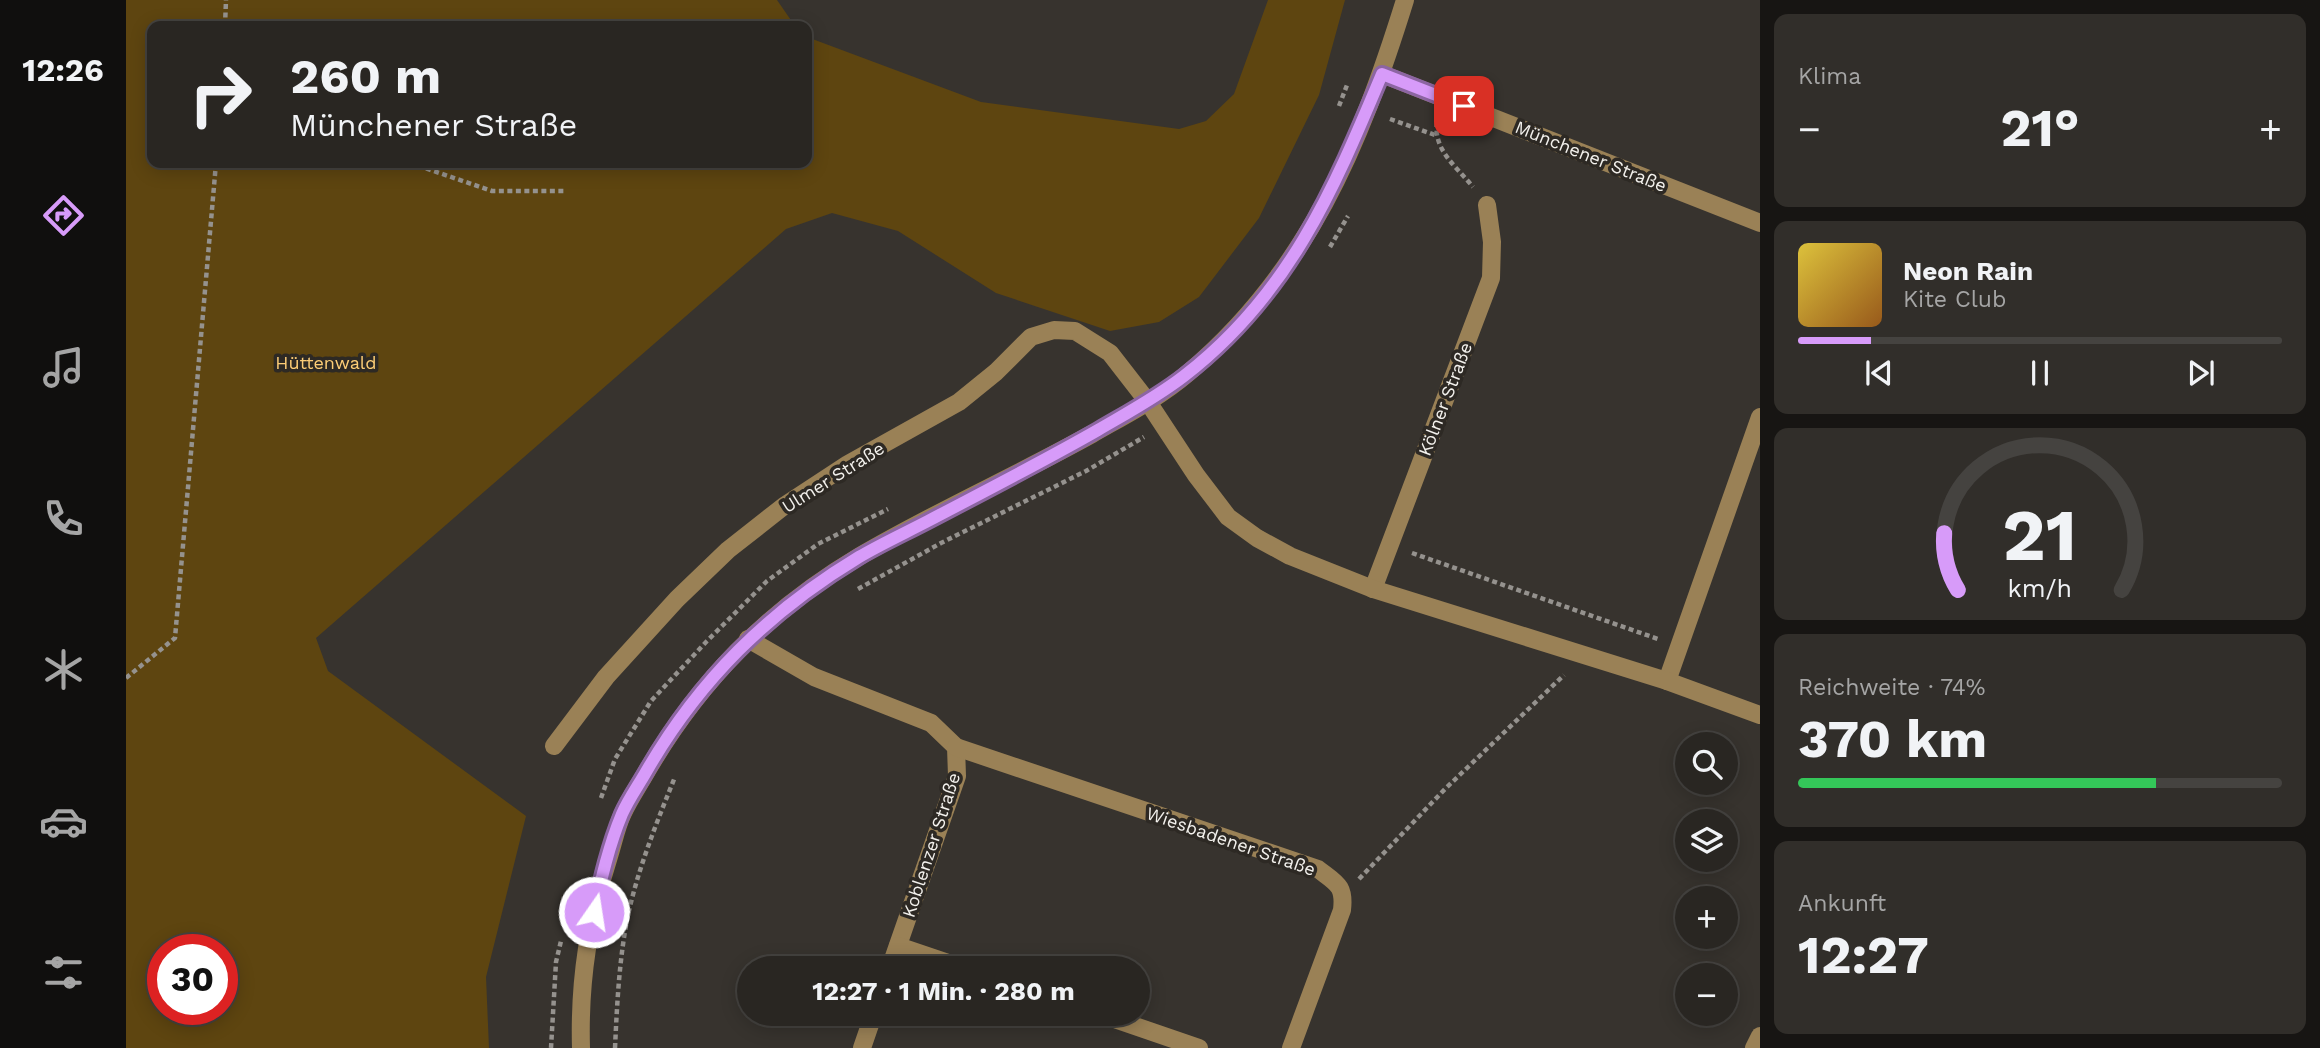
<!DOCTYPE html>
<html lang="de">
<head>
<meta charset="utf-8">
<style>
  :root { --surface:#292622; --page:#312e2a; --text:#f1f3f6; --muted:#a5a5a5; --line:#454340; --accent:#d79bf9 }
  body { margin:0; font-family:"Work Sans",sans-serif; background:var(--page); color:var(--text); height:100vh; display:flex; flex-direction:column; font-size:26px; white-space:nowrap }
  * { box-sizing:border-box; margin:0 }
  p { font-size:23px; color:var(--muted) }
  .icon { flex:none; width:38px; height:38px; fill:none; stroke:currentColor; stroke-width:2; stroke-linecap:round; stroke-linejoin:round }
  .map { position:relative; flex:1; overflow:hidden }
  .details { display:flex; flex-direction:column; gap:14px; padding:14px; background:#171513; width:560px }
  .details>* { flex:none }
  .guide { position:absolute; left:21px; top:21px; width:665px; height:147px; border-radius:14px; box-shadow:0 4px 18px #0003,0 0 0 2px var(--line); background:#292622; color:var(--text); overflow:hidden }
  .fabs { position:absolute; left:1549px; top:732px; display:grid; gap:14px }
  .fabs a { display:grid; place-items:center; width:63px; height:63px; border-radius:50%; background:var(--surface); box-shadow:0 4px 18px #0003,0 0 0 2px var(--line); font-size:35px }
  .speed { position:absolute; left:21px; top:934px; display:flex; gap:14px; font-size:35px; font-weight:700; text-align:center }
  .speed>* { display:grid; place-content:center; width:91px; height:91px; border-radius:50%; background:var(--surface); box-shadow:0 4px 18px #0003,0 0 0 2px var(--line); line-height:1 }
  .speed .limit { border:10px solid #d22; background:#fff; color:#111 }
  .pin { position:absolute; display:grid; place-items:center; width:60px; height:60px; color:#fff; margin:-30px; border-radius:14px; box-shadow:0 4px 10px #0006 }
  .me { position:absolute; width:77px; margin:-38px; rotate:13deg; stroke-linejoin:round; filter:drop-shadow(0 0 5px #0008) }
  .turn { display:flex; align-items:center; gap:24px; height:147px; padding:0 28px; font-size:32px }
  .turn .icon { width:91px; height:91px; stroke-width:2.5 }
  .turn b { display:block; font-size:49px; line-height:60px }
  .big { font-size:52px; font-weight:700; line-height:1.1 }
  .details .widget { flex:1; display:flex; flex-direction:column; justify-content:center; gap:10px; min-width:0; padding:0 24px; border-radius:14px; background:var(--page) }
  .details .dial { align-items:center; gap:0 }
  .dial svg { height:182px; overflow:visible; fill:none; stroke:var(--line); stroke-width:7; stroke-linecap:round; text-anchor:middle }
  .dial text { fill:var(--text); stroke:none }
  .song { display:flex; align-items:center; gap:21px }
  .cover { width:84px; height:84px; border-radius:10px; background:linear-gradient(135deg,hsl(50 70% 55%),hsl(30 70% 35%)) }
  .played { height:7px; border-radius:4px; background:linear-gradient(90deg,var(--accent) 15%,var(--line) 15%) }
  .keys { display:flex; justify-content:space-around; direction:ltr }
  .heat { display:flex; justify-content:space-between; align-items:center; font-size:38px; direction:ltr }
  .charge { height:10px; border-radius:5px; background:linear-gradient(90deg,#34c759 74%,var(--line) 0) }
  .trip { position:absolute; left:611px; top:956px; width:413px; height:70px; border-radius:35px; background:var(--surface); box-shadow:0 4px 18px #0003,0 0 0 2px var(--line); font-weight:700; line-height:70px; text-align:center }
  main { display:flex; flex:1; min-height:0 }
  .menu { display:flex; flex-direction:column; width:126px; justify-content:space-around; align-items:center; background:#100f0e; color:var(--muted) }
  .menu .icon { width:49px; height:49px }
  .menu .active { color:var(--accent) }
  .menu b { font-size:32px; color:var(--text) }
  .map>svg:first-child { display:block }
</style>
</head>
<body>
<main>
<nav class="menu">
<b>12:26</b>
<svg class="icon active" aria-label="directions" viewBox="0 0 24 24"><path d="M12 3l9 9-9 9-9-9zM9 14v-3h6M13 9l2 2-2 2"/></svg>
<svg class="icon" aria-label="music" viewBox="0 0 24 24"><path d="M9 18V5l10-2v13"/><circle cx="6" cy="18" r="3"/><circle cx="16" cy="16" r="3"/></svg>
<svg class="icon" aria-label="phone" viewBox="0 0 24 24"><path d="M5 4h4l2 5-3 2q2 4 5 5l2-3 5 2v4C11 20 4 13 5 4z"/></svg>
<svg class="icon" aria-label="climate" viewBox="0 0 24 24"><path d="M12 3v18M4 7l16 10M4 17L20 7"/></svg>
<svg class="icon" aria-label="car" viewBox="0 0 24 24"><path d="M5 17H2v-5l4-1 3-4h7l3 4 3 1v5h-3M9 17h6M6 11h13"/><circle cx="7" cy="17" r="2"/><circle cx="17" cy="17" r="2"/></svg>
<svg class="icon" aria-label="filters" viewBox="0 0 24 24"><path d="M4 7h16M4 17h16"/><circle cx="9" cy="7" r="2"/><circle cx="15" cy="17" r="2"/></svg>
</nav>
<div class="map">
<svg width="1634" height="1048" viewBox="0 0 1634 1048">
  <rect width="100%" height="100%" fill="#37332e"/>
  <path fill="#5e4510" fill-rule="evenodd" d="M 0,0 L 651,0 L 669,26 L 26,26 L 26,163 L 681,163 L 681,37 L 855,102 L 1053,129 L 1080,121 L 1108,94 L 1142,0 L 1219,0 L 1193,95 L 1133,218 L 1073,297 L 1033,322 L 984,331 L 870,293 L 772,231 L 706,213 L 660,229 L 190,638 L 202,671 L 400,816 L 360,977 L 363,1048 L 0,1048 ZM 37,950 L 96,950 L 96,1010 L 37,1010 Z"/>
  <g fill="none" stroke-linecap="round" stroke-linejoin="round">
    <g stroke="#95928e" stroke-width="4.5" stroke-dasharray="5 3.5" stroke-linecap="butt">
      <polyline points="99,26 100,0"/>
      <polyline points="1213,106 1221,85"/>
      <polyline points="1264,119 1309,135"/>
      <path d="M 1311,122 C 1307,150 1330,166 1347,187"/>
      <polyline points="284,163 366,191 439,191"/>
      <polyline points="1204,247 1222,216"/>
      <polyline points="1286,553 1532,639"/>
      <polyline points="732,589 815,543 960,471 1018,437"/>
      <polyline points="0,678 49,638 90,163"/>
      <polyline points="475,798 489,759 525,701 581,641 641,581 692,544 762,509"/>
      <polyline points="1233,879 1319,789 1438,675"/>
      <polyline points="425,1048 430,962 435,941"/>
      <path d="M 489,1048 C 491,1005 493,962 501,920 C 511,871 530,824 549,777"/>
    </g>
    <g stroke="#9a8156" stroke-width="18">
      <polyline points="1256,74 1634,223"/>
      <polyline points="1247,589 1365,278 1366,242 1361,205"/>
      <polyline points="622,639 688,677 805,723 830,747 831,776 764,968"/>
      <polyline points="1541,681 1634,417"/>
      <polyline points="428,746 480,677 551,599 602,550 658,506 722,464 833,402 870,372 905,337 928,330 949,331 984,353 1022,402 1070,475 1102,517 1131,538 1164,556 1247,589 1541,681 1634,715"/>
      <path d="M 830,747 L 1192,869 C 1210,883 1219,885 1216,910 L 1165,1048"/>
      <polyline points="772,946 837,968"/>
      <polyline points="971,1013 1073,1048"/>
      <path d="M 455,1048 C 453,979 463,919 484,853 C 488,840 491,825 497,813 C 503,800 511,788 518,776 C 572,682 640,612 734,556 C 809,512 890,476 966,434 C 999,415 1033,398 1062,373 C 1181,273 1234,145 1279,0"/>
      <polyline points="736,1048 748,1013"/>
      <polyline points="1628,1048 1634,1036"/>
    </g>
  </g>
  <g fill="none" stroke-linecap="round" stroke-linejoin="round">
    <defs>
      <path id="route" d="M 468,912 C 475,880 483,845 496,814 C 502,800 512,786 520,772 C 573,680 642,612 733,557 C 755,544 779,533 802,521 C 859,491 916,462 972,430 C 1001,413 1031,397 1058,376 C 1163,295 1207,191 1256,74 L 1338,106"/>
    </defs>
    <use href="#route" stroke="#8c65a2" stroke-width="18"/>
    <use href="#route" stroke="#d79bf9" stroke-width="12"/>
  </g>
  <g text-anchor="middle" dominant-baseline="central" stroke-width="7" stroke-linejoin="round" paint-order="stroke">
    <g font-size="18" fill="#f3f1ed" stroke="#2d2924">
      <text transform="translate(1465 156) rotate(22)">Münchener Straße</text>
      <text transform="translate(1319 399) rotate(-69)">Kölner Straße</text>
      <text transform="translate(707 477) rotate(-32)">Ulmer Straße</text>
      <text transform="translate(1105 841) rotate(19)">Wiesbadener Straße</text>
      <text transform="translate(805 845) rotate(-72)">Koblenzer Straße</text>
    </g>
    <g font-size="18" fill="#fdcd76" stroke="#2d2924">
      <text x="200" y="362">Hüttenwald</text>
    </g>
  </g>
</svg>
<div class="fabs">
<a><svg class="icon" aria-label="search" viewBox="0 0 24 24"><circle cx="10" cy="10" r="6"/><path d="M15 15l6 6"/></svg></a>
<a><svg class="icon" aria-label="layers" viewBox="0 0 24 24"><path d="M12 4l9 5-9 5-9-5zM3 14l9 5 9-5"/></svg></a>
<a>+</a>
<a>−</a>
</div>
<div class="speed"><div class="limit">30</div></div>
<div class="pin" style="left:1338px;top:106px;background:#d93025"><svg class="icon" aria-label="arrive" viewBox="0 0 24 24"><path d="M6 21V4h12l-3 4 3 4H6"/></svg></div>
<svg class="me" style="left:468px;top:912px" viewBox="-20 -20 40 40"><circle r="17" fill="#d79bf9" stroke="#fff" stroke-width="3"/><path d="M0-11L8 9 0 5-8 9z" fill="#fff"/></svg>
<div class="trip">12:27 · 1 Min. · 280 m</div>
<div class="guide">
<div class="turn"><svg class="icon" aria-label="right" viewBox="0 0 24 24"><path d="M7 20v-9h11M14 6l5 5-5 5"/></svg><div><b>260 m</b>Münchener Straße</div></div>
</div>
</div>
<section class="details">
<div class="widget"><p>Klima</p>
<div class="heat"><a>−</a><b class="big">21°</b><a>+</a></div>
</div>
<div class="widget">
<div class="song"><i class="cover"></i><div><b>Neon Rain</b><p>Kite Club</p></div></div>
<div class="played"></div>
<div class="keys"><svg class="icon" aria-label="previous" viewBox="0 0 24 24"><path d="M18 5L8 12l10 7zM5 5v14"/></svg><svg class="icon" aria-label="pause" viewBox="0 0 24 24"><path d="M8 5v14M16 5v14"/></svg><svg class="icon" aria-label="next" viewBox="0 0 24 24"><path d="M6 5l10 7-10 7zM19 5v14"/></svg></div>
</div>
<div class="widget dial"><svg viewBox="0 0 100 80">
<path d="M14 69A42 42 0 1 1 86 69"/>
<path d="M14 69A42 42 0 0 1 8 44" stroke="#d79bf9"/>
<text x="50" y="56" font-size="32" font-weight="700">21</text>
<text x="50" y="72" font-size="11">km/h</text>
</svg></div>
<div class="widget"><p>Reichweite · 74%</p><b class="big">370 km</b><div class="charge"></div></div>
<div class="widget"><p>Ankunft</p><b class="big">12:27</b></div>
</section>
</main>
</body>
</html>
